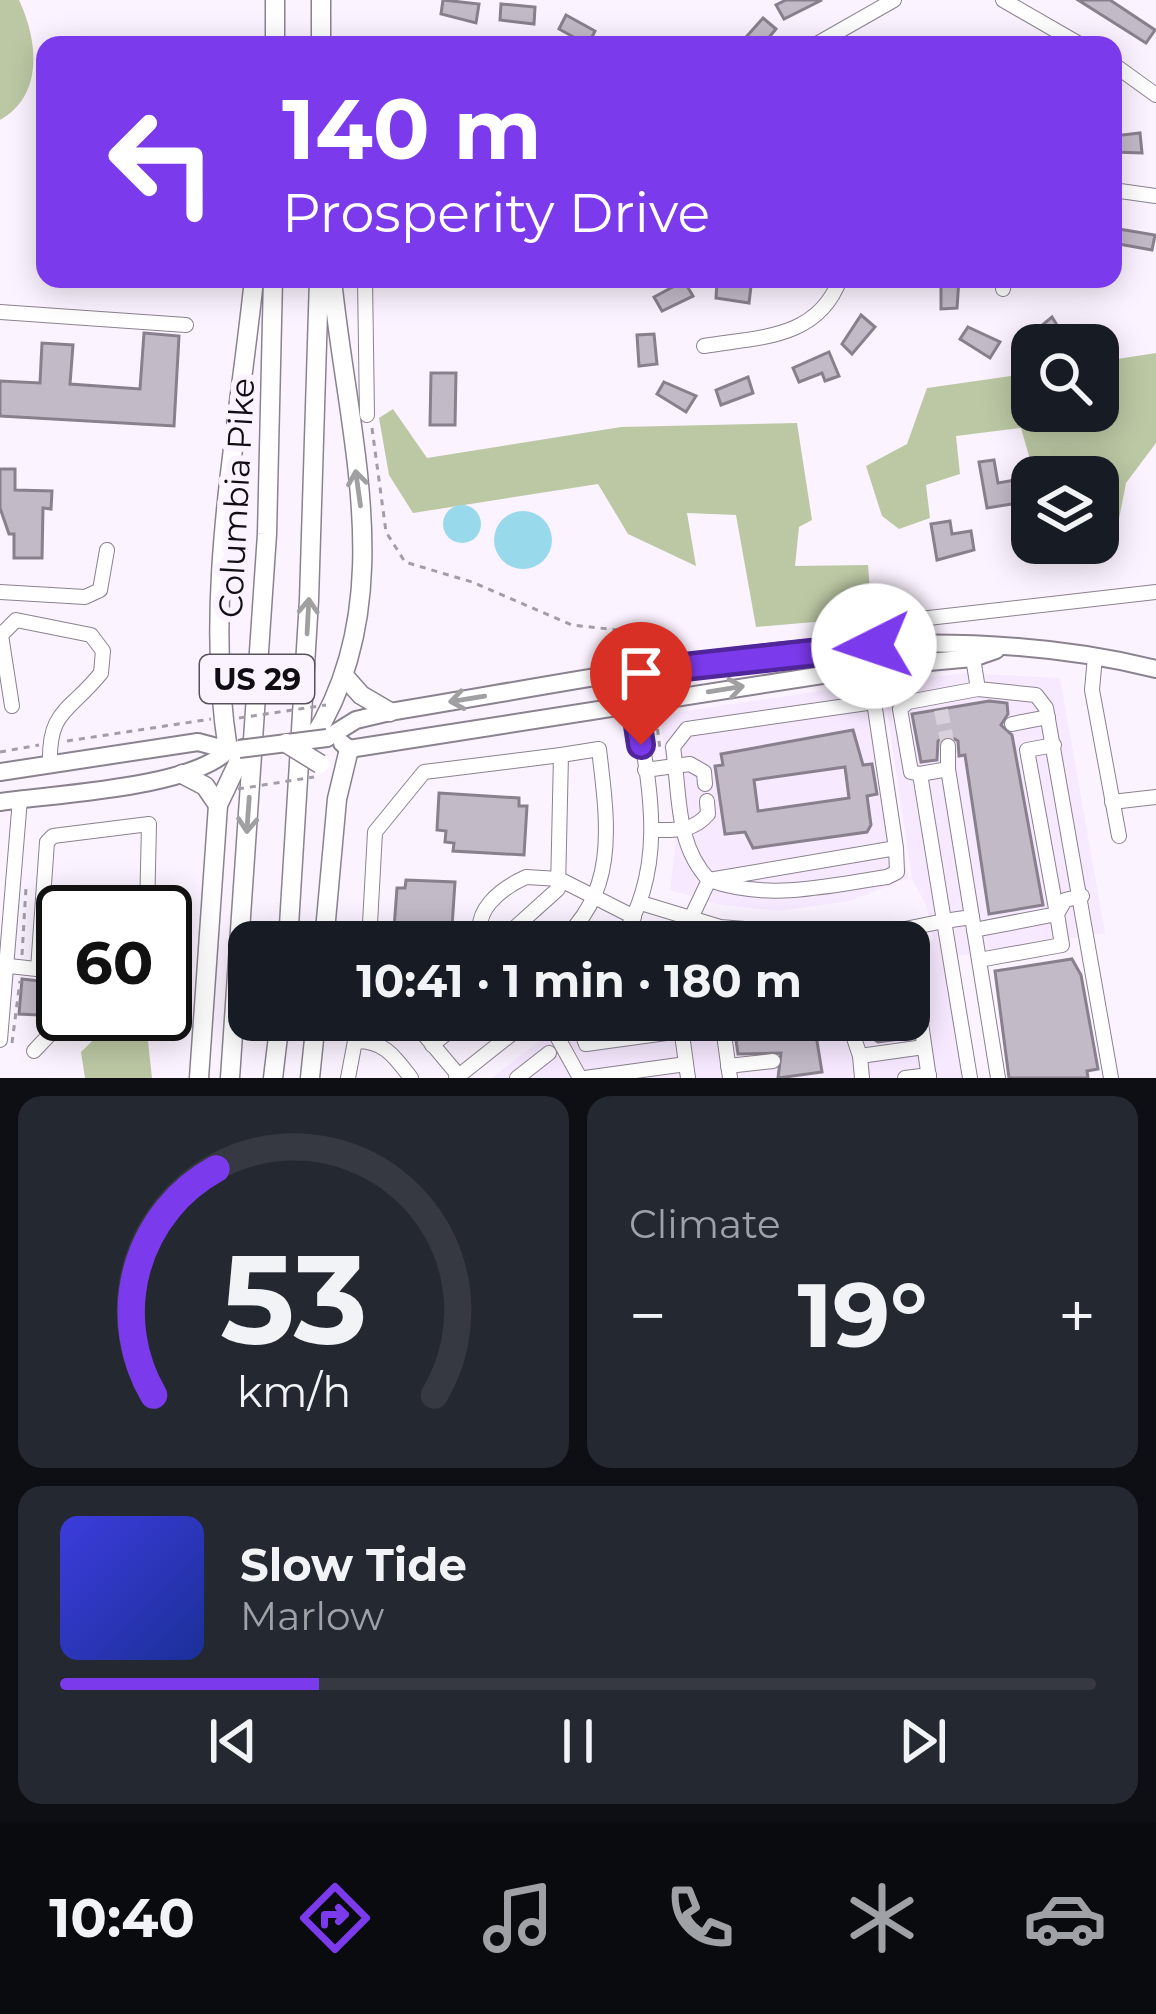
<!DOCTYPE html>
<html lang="en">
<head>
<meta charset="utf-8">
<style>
  :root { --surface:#171b24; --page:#242831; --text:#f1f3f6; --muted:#9ea1a6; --line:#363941; --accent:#7c3aed }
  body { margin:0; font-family:Montserrat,sans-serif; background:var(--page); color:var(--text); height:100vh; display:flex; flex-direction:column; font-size:45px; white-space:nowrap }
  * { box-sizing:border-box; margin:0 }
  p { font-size:39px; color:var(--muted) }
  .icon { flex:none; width:66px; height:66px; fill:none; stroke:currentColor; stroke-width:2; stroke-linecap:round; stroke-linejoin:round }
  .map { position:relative; height:1078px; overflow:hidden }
  .sheet { display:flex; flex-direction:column; gap:18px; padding:18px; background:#0d0f14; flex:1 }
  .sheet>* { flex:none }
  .guide { position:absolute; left:36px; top:36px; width:1086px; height:252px; border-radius:24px; box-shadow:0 6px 30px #0003; background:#7c3aed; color:#fff; overflow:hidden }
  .fabs { position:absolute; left:1011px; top:324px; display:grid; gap:24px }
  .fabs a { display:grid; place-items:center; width:108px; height:108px; border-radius:24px; background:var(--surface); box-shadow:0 6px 30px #0003; font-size:60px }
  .speed { position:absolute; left:36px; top:885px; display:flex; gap:24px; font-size:60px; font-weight:700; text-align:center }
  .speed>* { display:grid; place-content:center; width:156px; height:156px; border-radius:50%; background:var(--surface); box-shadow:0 6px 30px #0003; line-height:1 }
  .speed .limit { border:6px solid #111; border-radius:18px; background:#fff; color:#111 }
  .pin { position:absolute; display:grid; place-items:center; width:102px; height:102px; color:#fff; margin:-123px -51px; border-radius:50% 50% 50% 0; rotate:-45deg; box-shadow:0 0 12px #0007 }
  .pin .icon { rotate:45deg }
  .me { position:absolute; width:132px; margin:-66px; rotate:266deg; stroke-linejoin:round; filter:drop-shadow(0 0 9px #0008) }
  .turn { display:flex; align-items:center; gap:42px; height:252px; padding:0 48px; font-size:54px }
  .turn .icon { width:156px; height:156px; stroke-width:2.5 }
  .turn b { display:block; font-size:84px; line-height:102px }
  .big { font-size:90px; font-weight:700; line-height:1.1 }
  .sheet .card { flex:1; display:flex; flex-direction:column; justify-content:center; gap:18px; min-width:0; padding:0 42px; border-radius:24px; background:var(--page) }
  .sheet .dial { align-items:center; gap:0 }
  .dial svg { height:312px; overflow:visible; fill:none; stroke:var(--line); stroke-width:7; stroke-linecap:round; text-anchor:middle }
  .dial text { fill:var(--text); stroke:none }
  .song { display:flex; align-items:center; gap:36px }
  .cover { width:144px; height:144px; border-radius:18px; background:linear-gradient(135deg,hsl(240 70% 55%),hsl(230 70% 35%)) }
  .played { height:12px; border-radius:6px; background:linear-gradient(90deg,var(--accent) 25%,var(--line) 25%) }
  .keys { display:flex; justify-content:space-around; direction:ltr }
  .heat { display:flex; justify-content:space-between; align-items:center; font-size:66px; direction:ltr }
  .sheet .tiles { flex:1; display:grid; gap:18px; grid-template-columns:1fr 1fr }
  .card:last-child { grid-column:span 2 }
  .trip { position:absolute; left:228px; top:921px; width:702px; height:120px; border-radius:24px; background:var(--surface); box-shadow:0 6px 30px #0003; font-weight:700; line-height:120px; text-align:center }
  .dock { display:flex; height:192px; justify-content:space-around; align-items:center; background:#090b0e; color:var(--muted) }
  .dock .icon { width:84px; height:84px }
  .dock .active { color:var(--accent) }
  .dock b { font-size:54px; color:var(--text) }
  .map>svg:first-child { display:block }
</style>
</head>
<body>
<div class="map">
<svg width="1156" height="1078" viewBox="0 0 1156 1078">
  <rect width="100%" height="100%" fill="#fbf3ff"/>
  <g fill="#f7e9ff">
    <polygon points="966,673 1060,678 1105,933 945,958 965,1078 492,1078 566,1020 909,1020 909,967 933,939 927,907 912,879 883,683"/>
    <polygon points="879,682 908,878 850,901 778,911 717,904 670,890 676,842 660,715"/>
  </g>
  <g fill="#bcc8a4">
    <path d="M 0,0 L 19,0 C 38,41 44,95 0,120 Z"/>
    <polygon points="1156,353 1156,443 1126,483 1119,519 1098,525 1098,477 1035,477 1021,428 956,436 960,474 926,485 930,518 899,529 882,516 866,466 907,444 927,388 1032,373 1032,411 1098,411 1098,362"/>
    <polygon points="393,409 427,458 621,427 797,423 812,520 799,527 795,566 868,565 872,617 756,627 736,515 687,513 696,566 628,534 598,484 413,513 389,475 379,418"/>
    <polygon points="120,1014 145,1014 152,1078 85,1078 81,1052"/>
  </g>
  <g fill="#98daec">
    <circle cx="462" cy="524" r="19"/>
    <circle cx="523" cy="540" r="29"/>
  </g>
  <g fill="#c3bac8" stroke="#88808d" stroke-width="3" fill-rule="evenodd">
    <polygon points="443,0 479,4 476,23 441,14"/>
    <polygon points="786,0 822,0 784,19 776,5"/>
    <polygon points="1078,0 1110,0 1155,30 1146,43"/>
    <polygon points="501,4 535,7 534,24 500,20"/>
    <polygon points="566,15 595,31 588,45 559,29"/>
    <polygon points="763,18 776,29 766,41 739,45"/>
    <polygon points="1140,133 1142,153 1113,152 1113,136"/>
    <polygon points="1113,228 1155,235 1152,250 1113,243"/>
    <polygon points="941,279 959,279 957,308 941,309"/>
    <polygon points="684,281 693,296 662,311 654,297"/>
    <polygon points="717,282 751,286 749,303 716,298"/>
    <polygon points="861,315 875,327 852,354 842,344"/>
    <polygon points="1052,317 1062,333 1044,345 1018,345"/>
    <polygon points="968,327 1000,342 990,358 960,339"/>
    <polygon points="144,333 179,336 174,426 0,416 0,381 40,383 42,343 73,345 70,384 140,389"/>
    <polygon points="654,334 657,364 639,366 637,335"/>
    <polygon points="829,352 839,376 825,381 822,373 799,382 793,368"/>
    <polygon points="431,373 456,373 455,425 430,425"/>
    <polygon points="748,377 753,393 721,405 716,390"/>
    <polygon points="664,382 696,396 686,412 657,394"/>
    <polygon points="994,460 998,483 1015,480 1018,503 987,508 979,462"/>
    <polygon points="0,469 15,469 15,490 52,491 51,509 43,508 42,558 14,558 14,534 9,534 0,508"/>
    <polygon points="950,521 952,534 971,531 974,550 937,560 931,524"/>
    <polygon points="989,701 1007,703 1008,714 1001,725 1012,735 1043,905 989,914 965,755 959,756 958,741 947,735 938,741 937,760 921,762 912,714"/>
    <path d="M 853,730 L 863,765 L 872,764 L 877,794 L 867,796 L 871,825 L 867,832 L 753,848 L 745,832 L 725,834 L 715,766 L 723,765 L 721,754 ZM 845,767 L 849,798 L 758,811 L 754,780 Z"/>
    <polygon points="439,793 519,798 519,806 527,806 524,855 453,851 454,843 445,842 446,831 437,830"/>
    <polygon points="406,880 455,882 451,942 393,942 397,888 405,888"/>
    <polygon points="1072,959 1081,975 1098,1069 1087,1071 1088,1078 1009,1078 995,971"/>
    <polygon points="22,979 58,983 57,1003 39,1002 38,1015 19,1014"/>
    <polygon points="733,1020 833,1020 835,1032 816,1035 822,1072 778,1078 781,1053 738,1054"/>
    <polygon points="860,1020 909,1020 910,1023 899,1039 878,1042 864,1033"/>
  </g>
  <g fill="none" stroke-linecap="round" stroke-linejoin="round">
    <polyline stroke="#d8d1dc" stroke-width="14" stroke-dasharray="14 7" stroke-linecap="butt" points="941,710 948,746"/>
    <defs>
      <g id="minor">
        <polyline points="1003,0 1081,45"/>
        <polyline points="815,45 894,0"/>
        <polyline points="1113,64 1156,95"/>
        <polyline points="1113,190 1156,196"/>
        <polyline points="365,279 367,415"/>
        <polyline points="1003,289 1004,279"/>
        <polyline points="0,312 186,325"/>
        <path d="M 704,346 C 759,337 818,339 840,279"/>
        <polyline points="0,592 85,597 100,590 107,550"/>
        <polyline points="885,623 1156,592"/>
        <polyline points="1095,656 1092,690 1119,836"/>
        <polyline points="973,658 978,689 1036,695 1046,708 1111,1078"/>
        <path d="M 12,706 L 1,635 L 16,620 L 91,635 L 103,651 L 101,673 C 70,712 48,709 50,765"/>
        <polyline points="1012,724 1048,717"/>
        <polyline points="948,746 948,769"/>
        <polyline points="645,770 690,764 704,772 705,784"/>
        <polyline points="920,774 948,769 972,917"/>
        <polyline points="1112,802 1156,797"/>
        <path d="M 653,830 C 675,830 693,832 708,814 L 707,801"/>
        <polyline points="641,903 720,927 861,938 944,921 920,774 911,772 900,709 908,702 978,689"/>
        <path d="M 691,918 L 709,880 C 769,901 825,886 887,877 L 897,872 L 896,848 L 874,702 L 687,729 L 673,747 C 680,794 675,844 709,880 L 896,848"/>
        <polyline points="974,930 1057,914 1027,750 1054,745"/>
        <polyline points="369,942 375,832 424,772 561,755"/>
        <path d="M 483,942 C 470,912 500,889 526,877 L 559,879 L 634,917"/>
        <path d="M 499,942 L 558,889 L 561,755 L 599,749 C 607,819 620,892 559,942"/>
        <path d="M 619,942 C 675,860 644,764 630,673"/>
        <polyline points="979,960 1062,945 1057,914 1065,900 1082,896"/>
        <polyline points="0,965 63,972"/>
        <polyline points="38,969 47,842 53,836 149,824 147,912"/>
        <polyline points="909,995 917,996 929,1078"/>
        <polyline points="412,1020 459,1076"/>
        <polyline points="548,1020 580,1078"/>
        <polyline points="591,1020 580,1028 586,1044 681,1031"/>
        <polyline points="680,1020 688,1078"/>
        <polyline points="722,1020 730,1078"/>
        <polyline points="848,1020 860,1056"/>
        <polyline points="0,1040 20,799"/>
        <polyline points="432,1045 463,1020"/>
        <polyline points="34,1051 69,1014"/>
        <polyline points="728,1066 773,1061"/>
        <path d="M 348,1078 L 355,1041 C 384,1040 395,1057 411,1078"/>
        <polyline points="456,1078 529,1020"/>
        <polyline points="517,1078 549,1053"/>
        <polyline points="585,1078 686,1064"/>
        <polyline points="862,1078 860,1056 924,1047"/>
        <polyline points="905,1078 929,1075"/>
        <polyline points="970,1078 944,921 972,917 998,1078"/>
      </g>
      <g id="major">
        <path d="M 327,738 L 356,720 L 390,712 C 636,672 910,607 1156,669"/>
        <polyline points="342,743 349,749 874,667 973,658 996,650"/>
        <polyline points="0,772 198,742 228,750"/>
        <path d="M 0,802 C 55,794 192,788 228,750"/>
      </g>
      <g id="highway">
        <polyline points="275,0 275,45"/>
        <polyline points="321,0 321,45"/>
        <polyline points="346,678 361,695 390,712"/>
        <path d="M 312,740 C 402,600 347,434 332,279"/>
        <path d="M 228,750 C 203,594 238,435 254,279"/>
        <polyline points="182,774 205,786 218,805"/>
        <polyline points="288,942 309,600 319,279"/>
        <polyline points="324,942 337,799 349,749"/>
        <polyline points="199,1078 218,805 245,748"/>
        <polyline points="230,1078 267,534 273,279"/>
        <polyline points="273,1078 280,1020"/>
        <polyline points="310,1078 316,1020"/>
      </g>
    </defs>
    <use href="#minor" stroke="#8b8290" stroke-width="16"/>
    <use href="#major" stroke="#8b8290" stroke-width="20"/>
    <use href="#highway" stroke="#8b8290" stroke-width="21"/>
    <g stroke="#a39da7" stroke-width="3" stroke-dasharray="6 6" stroke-linecap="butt">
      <polyline points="372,428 386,532 405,562 472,582 572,625 636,632 655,654"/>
      <polyline points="656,717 660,749"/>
      <polyline points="67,741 211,719"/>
      <polyline points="0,752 39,745"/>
      <polyline points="22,955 26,887"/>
      <polyline points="12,1043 20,981"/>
    </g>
    <use href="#minor" stroke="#fff" stroke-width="14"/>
    <use href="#major" stroke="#fff" stroke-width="16"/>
    <use href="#highway" stroke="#fff" stroke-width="18"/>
    <defs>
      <polyline id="major-bridge" points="239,749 327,738"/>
      <polyline id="highway-bridge" points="286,743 320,764"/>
    </defs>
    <use href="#major-bridge" stroke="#8b8290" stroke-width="20" stroke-linecap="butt"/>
    <use href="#highway-bridge" stroke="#8b8290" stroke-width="21" stroke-linecap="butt"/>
    <g stroke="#a39da7" stroke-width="3" stroke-dasharray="6 6" stroke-linecap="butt">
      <polyline points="239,718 326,705"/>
      <polyline points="238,789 314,777"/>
    </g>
    <use href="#major-bridge" stroke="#fff" stroke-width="16"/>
    <use href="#highway-bridge" stroke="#fff" stroke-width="18"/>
  </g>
  <defs><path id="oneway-shaft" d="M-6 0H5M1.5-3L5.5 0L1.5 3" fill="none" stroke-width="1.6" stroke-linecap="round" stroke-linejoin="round" transform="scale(3)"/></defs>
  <g stroke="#a09fa1">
    <use href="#oneway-shaft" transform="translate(358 488) rotate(-98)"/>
    <use href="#oneway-shaft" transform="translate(308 616) rotate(-87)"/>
    <use href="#oneway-shaft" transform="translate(726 689) rotate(-9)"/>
    <use href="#oneway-shaft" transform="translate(467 699) rotate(171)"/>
    <use href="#oneway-shaft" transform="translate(248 815) rotate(94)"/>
  </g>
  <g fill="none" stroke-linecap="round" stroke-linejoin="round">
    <defs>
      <polyline id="route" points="641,745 630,673 874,646"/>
    </defs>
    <use href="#route" stroke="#51269a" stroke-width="30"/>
    <use href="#route" stroke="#7c3aed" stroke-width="21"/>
  </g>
  <g text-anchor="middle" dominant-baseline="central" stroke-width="12" stroke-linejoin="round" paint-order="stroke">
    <rect fill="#fbf3ff" stroke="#57535a" stroke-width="3" x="200" y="655" width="114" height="48" rx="9"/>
    <g font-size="30" font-weight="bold" fill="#110e13">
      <text x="257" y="679">US 29</text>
    </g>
    <g font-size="33" fill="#110e13" stroke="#fbf3ff">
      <text transform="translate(236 498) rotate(-87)">Columbia Pike</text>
    </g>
  </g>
</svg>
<div class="fabs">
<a><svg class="icon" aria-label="search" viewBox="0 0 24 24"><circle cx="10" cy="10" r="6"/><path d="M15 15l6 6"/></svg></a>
<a><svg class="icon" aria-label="layers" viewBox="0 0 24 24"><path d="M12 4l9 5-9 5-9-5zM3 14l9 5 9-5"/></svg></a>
</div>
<div class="speed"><div class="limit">60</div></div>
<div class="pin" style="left:641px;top:745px;background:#d93025"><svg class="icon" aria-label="arrive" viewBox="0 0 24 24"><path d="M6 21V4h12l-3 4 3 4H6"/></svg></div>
<svg class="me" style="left:874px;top:646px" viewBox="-20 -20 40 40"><circle r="19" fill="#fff"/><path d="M0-13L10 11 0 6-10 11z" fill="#7c3aed"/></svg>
<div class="trip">10:41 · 1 min · 180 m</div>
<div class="guide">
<div class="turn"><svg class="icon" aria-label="left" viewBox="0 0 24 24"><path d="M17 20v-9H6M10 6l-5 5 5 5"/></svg><div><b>140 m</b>Prosperity Drive</div></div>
</div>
</div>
<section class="sheet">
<div class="tiles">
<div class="card dial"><svg viewBox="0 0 100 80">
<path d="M14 69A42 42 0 1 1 86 69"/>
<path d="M14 69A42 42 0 0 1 30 11" stroke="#7c3aed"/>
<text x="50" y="56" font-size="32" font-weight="700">53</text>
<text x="50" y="72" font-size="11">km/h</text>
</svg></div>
<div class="card"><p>Climate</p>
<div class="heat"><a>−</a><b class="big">19°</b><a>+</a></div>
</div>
<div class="card">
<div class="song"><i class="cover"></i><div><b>Slow Tide</b><p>Marlow</p></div></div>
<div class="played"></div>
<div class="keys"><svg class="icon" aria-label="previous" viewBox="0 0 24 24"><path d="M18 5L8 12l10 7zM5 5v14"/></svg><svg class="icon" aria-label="pause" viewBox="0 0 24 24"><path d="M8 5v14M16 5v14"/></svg><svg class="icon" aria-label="next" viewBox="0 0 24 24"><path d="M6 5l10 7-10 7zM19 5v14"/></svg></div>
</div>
</div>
</section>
<nav class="dock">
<b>10:40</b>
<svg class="icon active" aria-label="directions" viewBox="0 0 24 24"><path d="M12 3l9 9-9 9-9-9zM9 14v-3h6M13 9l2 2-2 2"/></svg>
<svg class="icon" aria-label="music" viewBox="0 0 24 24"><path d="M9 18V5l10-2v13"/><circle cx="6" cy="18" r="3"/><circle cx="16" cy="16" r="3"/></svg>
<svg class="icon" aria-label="phone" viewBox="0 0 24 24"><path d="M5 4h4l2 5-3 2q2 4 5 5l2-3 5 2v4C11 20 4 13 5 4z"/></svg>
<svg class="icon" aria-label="climate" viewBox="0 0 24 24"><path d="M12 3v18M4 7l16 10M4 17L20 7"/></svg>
<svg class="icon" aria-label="car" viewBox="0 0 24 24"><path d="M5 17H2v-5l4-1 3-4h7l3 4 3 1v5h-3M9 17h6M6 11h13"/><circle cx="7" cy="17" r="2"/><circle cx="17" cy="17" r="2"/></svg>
</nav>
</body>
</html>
